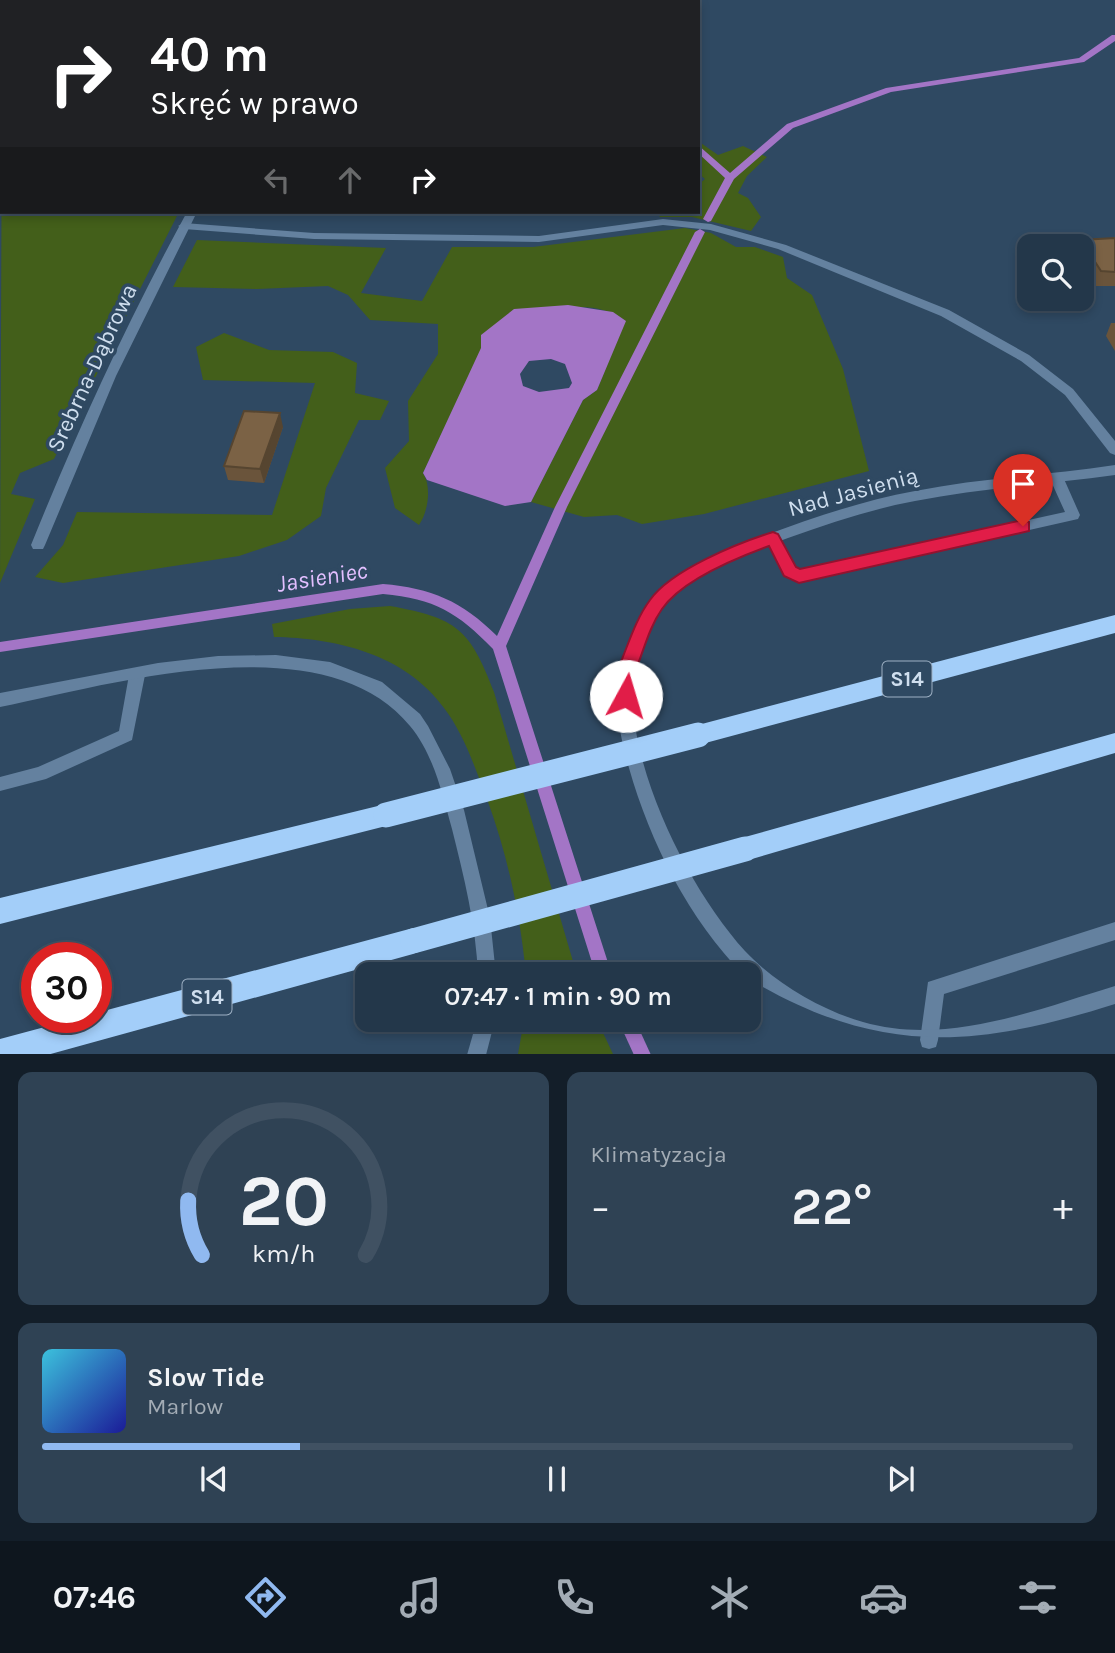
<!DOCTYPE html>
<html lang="pl">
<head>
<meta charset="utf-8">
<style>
  :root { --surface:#23374a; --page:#2f4254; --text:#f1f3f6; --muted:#a3acb5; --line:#405162; --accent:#90b9f0 }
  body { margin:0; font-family:Karla,sans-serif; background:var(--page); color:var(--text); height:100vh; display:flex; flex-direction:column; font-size:26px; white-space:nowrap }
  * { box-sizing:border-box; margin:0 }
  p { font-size:23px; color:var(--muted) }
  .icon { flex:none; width:38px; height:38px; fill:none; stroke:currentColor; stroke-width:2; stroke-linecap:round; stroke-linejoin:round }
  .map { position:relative; height:1054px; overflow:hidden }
  .panel { display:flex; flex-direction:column; gap:18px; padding:18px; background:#131e29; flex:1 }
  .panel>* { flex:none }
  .hud { position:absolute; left:0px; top:0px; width:700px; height:214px; box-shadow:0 4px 10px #0003,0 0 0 2px var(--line); background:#202124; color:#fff; overflow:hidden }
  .fabs { position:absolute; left:1017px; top:234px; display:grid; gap:14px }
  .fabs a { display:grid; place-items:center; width:77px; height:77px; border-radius:14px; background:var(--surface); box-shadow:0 4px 10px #0003,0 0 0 2px var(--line); font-size:35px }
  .speed { position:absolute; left:21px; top:942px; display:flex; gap:14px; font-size:35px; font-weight:700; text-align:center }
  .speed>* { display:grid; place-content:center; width:91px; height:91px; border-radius:50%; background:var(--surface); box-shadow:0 4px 10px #0003,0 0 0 2px var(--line); line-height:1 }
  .speed .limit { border:10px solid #d22; background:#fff; color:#111 }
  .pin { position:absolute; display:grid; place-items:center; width:60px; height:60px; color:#fff; margin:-72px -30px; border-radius:50% 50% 50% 0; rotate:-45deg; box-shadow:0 0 7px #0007 }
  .pin .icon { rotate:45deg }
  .me { position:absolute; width:77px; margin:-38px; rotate:6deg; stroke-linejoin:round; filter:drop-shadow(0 0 5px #0008) }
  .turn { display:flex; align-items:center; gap:24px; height:147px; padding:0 35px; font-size:32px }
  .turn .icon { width:91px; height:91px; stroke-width:2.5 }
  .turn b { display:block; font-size:49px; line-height:60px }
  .lanes { display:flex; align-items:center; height:66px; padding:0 35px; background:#0003; justify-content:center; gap:35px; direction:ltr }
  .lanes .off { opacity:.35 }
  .big { font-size:52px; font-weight:600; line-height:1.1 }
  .panel .card { flex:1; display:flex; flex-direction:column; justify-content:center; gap:10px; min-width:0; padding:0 24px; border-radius:14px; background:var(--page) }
  .panel .dial { align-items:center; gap:0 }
  .dial svg { height:182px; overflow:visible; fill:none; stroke:var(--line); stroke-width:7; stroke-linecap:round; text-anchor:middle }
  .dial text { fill:var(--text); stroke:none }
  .song { display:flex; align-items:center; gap:21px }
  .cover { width:84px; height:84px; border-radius:10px; background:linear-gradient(135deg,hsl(190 70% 55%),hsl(240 70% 35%)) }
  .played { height:7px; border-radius:4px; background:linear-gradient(90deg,var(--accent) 25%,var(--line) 25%) }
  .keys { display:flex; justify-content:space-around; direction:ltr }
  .heat { display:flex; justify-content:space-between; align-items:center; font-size:38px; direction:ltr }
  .panel .tiles { flex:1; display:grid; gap:18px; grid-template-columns:1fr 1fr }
  .card:last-child { grid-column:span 2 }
  .trip { position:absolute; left:355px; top:962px; width:406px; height:70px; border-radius:14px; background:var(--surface); box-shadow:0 4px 10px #0003,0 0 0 2px var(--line); font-weight:600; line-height:70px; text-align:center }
  .menu { display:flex; height:112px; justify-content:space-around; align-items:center; background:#0e161e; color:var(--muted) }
  .menu .icon { width:49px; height:49px }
  .menu .selected { color:var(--accent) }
  .menu b { font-size:32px; color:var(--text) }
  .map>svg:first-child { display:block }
</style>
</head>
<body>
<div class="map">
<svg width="1115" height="1055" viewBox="0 0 1115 1055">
  <rect width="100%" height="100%" fill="#2f4962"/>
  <g fill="#435f1a">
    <polygon points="2,86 2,212 179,212 54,459 20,473 11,494 35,499 0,583"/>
    <polygon points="698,141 718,155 743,146 767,157 747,176 738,193 748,198 761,217 751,231 692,217 659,217 665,212 698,212 698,185 705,179 698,173"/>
    <path d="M 685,228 L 711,233 L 736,247 L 755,247 L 783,257 L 787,278 L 812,295 L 843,369 L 869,471 L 704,514 L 642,524 L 617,515 L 584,517 L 531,502 L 583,400 L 597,390 L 625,321 C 582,289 526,320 481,335 L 482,348 L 423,473 C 432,487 428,512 419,525 L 395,508 L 385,468 L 409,441 L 408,401 L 438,354 L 438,324 L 370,320 L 348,295 L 328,286 L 257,289 L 173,287 L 197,240 L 386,248 L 361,293 L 422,301 L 452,247 L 533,247 Z"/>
    <polygon points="224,333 269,350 333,352 357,363 355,393 389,401 380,420 359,420 326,488 321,516 287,540 239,556 63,583 35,577 63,545 77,512 272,515 315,383 203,380 196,347"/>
    <path d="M 390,606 C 457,618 470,629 494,692 L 577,975 L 526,975 C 520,913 508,857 487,799 C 475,768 464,734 444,708 C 405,654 336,638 274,637 L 272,624 L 350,609 Z"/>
    <polygon points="524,1020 597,1020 613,1054 518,1054"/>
  </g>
  <path fill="#a375c6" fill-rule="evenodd" d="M 568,305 L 613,312 L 626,321 L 597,390 L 583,400 L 531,502 L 505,506 L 427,480 L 423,473 L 481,348 L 481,335 L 514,309 ZM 551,359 L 565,364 L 572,383 L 569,388 L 539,392 L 523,386 L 520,374 L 529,361 Z"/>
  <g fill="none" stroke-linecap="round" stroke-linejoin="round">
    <g fill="#a375c6" fill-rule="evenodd">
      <polygon points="538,0 546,0 547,2 539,2"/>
      <polygon points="1112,35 1115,35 1115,41 1084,62 891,92 793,128 734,179 711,221 708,222 703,219 725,178 698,153 698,145 730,173 787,124 886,88 1079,58"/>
      <path d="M 700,229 L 705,232 L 567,507 L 506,646 L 612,975 L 596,975 L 493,649 C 457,612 435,599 383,594 L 0,652 L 0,642 L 383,584 C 431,588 462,601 497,636 L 555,507 L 695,232 Z"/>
      <polygon points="618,1020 635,1020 651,1055 634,1055"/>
    </g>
    <g fill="#64819f" fill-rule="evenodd">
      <polygon points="663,219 711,224 786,245 949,310 1029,355 1073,389 1115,441 1115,455 1110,453 1065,395 1021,361 941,316 778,249 710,230 663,225 539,242 314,239 184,229 178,226 184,223 314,233 539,236"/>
      <polygon points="1057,474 1064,479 1080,515 1078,519 799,582 785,576 766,538 768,534 778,534 795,568 800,570 1065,512 1050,479"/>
      <polygon points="137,669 142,670 145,675 132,740 46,779 0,791 0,777 38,767 119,731 129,675 132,670"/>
      <polygon points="1115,922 1115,940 944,994 938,1040 936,1047 929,1049 922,1047 920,1040 928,982"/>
    </g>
    <g fill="#64819f" fill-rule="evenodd">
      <rect x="0" y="60" width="2" height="6"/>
      <path d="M 187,212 L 197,212 L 116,376 L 45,545 L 43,549 L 33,549 L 31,545 C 77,431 128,320 187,212 Z"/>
      <path d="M 1115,465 L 1115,475 C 1049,484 981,488 915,501 C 872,509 830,523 788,538 C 749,552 708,567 676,594 C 657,610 635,651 633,676 C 625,763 688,888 745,951 C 775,983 821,1010 863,1022 C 946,1046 1036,1010 1115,986 L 1115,1004 C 973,1049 877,1055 749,979 L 749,975 L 744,975 C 689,920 650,842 629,768 C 621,739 613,705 618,674 C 620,662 626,651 631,639 C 636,627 641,613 650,602 C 674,570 718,553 753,540 C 806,520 860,501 915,491 C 981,478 1049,475 1115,465 Z"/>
      <path d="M 276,655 L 330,662 L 382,682 L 420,714 L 428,726 L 450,769 L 464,810 L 490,918 L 496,975 L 478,975 C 476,925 464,877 452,829 C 442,793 434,755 410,726 C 325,621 112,684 0,707 L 0,693 L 158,663 L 218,656 Z"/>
      <polygon points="477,1020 495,1020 486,1055 467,1055"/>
    </g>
    <g fill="#a3cef9" fill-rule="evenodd">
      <polygon points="1115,615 1115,633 698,745 690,742 686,735 690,728 698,725"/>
      <polygon points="1115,733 1115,753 745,861 736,857 732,849 736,841 745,837"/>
      <polygon points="386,804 395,807 399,815 395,823 386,826 0,924 0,898"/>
      <polygon points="413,928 423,932 426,941 423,950 413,954 47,1055 0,1055 0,1039 82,1017 96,1017 96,1013"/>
    </g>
    <g stroke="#a3cef9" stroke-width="25">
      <polyline points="386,815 698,735"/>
      <polyline points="413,941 745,849"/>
    </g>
  </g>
  <g fill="#6a543b">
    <polygon points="1115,238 1115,286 1095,286 1082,263 1082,247 1079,247 1081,240"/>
    <polygon points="1111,323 1115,323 1115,351 1106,336"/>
    <polygon points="283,427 264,483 228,480 224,466"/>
  </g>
  <polygon fill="#564530" points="280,413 283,427 264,483 260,469"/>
  <g fill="#7b6245" stroke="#564530" stroke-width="2">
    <polygon points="1115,238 1115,272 1101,271 1081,240"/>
    <polygon points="244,411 280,413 260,469 224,466"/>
  </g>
  <path fill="#e11d48" stroke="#92132f" stroke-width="2" d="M 1023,520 L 1029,522 L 1029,531 L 799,583 L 784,576 L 769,546 C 736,558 682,580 662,609 C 650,626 645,646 638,664 C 633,677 638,690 633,701 L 620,701 C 612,685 618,670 624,654 C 631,636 638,616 650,600 C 671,570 738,543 773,532 L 778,534 L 796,567 L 800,569 Z"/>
  <g text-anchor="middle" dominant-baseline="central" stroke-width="7" stroke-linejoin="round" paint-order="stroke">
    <g fill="#2f4962" stroke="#9fb1c4" stroke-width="2">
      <rect x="882.5" y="661.5" width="49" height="35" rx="5"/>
      <rect x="182.5" y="979.5" width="49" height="35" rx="5"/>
    </g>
    <g font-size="21" font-weight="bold" fill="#cfdeee">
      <text x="907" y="679">S14</text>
      <text x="207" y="997">S14</text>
    </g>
    <g font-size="23" fill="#cfdeee" stroke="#2f4962">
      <text transform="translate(92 368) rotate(-65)">Srebrna-Dąbrowa</text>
      <text transform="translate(853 492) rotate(-15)">Nad Jasienią</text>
    </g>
    <g font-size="24" font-style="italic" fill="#e2bfff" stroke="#2f4962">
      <text transform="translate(322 577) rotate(-9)">Jasieniec</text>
    </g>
  </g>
</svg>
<div class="fabs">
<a><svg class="icon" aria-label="search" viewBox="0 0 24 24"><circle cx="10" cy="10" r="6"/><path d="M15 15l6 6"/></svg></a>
</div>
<div class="speed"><div class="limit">30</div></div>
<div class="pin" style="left:1023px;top:526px;background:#d93025"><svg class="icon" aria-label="arrive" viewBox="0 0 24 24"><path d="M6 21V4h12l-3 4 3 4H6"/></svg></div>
<svg class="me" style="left:626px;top:696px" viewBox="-20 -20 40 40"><circle r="19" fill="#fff"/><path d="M0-13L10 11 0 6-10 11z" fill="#e11d48"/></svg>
<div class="trip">07:47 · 1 min · 90 m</div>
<div class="hud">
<div class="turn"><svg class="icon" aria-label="right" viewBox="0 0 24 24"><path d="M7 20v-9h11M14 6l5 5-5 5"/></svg><div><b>40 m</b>Skręć w prawo</div></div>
<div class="lanes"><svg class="icon off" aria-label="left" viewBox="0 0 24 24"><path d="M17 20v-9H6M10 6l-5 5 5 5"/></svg><svg class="icon off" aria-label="ahead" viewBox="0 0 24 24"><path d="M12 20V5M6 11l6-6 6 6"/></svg><svg class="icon" aria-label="right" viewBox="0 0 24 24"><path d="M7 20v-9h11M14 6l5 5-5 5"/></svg></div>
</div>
</div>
<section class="panel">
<div class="tiles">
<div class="card dial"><svg viewBox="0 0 100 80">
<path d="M14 69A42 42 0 1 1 86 69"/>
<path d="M14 69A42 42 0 0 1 8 45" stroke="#90b9f0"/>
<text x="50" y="56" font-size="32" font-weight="700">20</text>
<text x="50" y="72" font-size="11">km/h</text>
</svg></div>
<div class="card"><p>Klimatyzacja</p>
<div class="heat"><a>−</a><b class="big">22°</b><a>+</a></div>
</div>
<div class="card">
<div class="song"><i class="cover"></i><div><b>Slow Tide</b><p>Marlow</p></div></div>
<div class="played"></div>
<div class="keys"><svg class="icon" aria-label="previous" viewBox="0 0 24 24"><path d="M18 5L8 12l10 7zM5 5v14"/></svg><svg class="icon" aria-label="pause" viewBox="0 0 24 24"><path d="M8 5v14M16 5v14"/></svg><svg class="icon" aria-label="next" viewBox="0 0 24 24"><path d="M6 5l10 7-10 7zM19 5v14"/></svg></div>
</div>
</div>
</section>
<nav class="menu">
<b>07:46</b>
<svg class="icon selected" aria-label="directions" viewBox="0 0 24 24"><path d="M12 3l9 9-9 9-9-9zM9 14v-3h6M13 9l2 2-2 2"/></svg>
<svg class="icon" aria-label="music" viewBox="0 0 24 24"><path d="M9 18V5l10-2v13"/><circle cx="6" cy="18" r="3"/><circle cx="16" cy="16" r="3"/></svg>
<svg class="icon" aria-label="phone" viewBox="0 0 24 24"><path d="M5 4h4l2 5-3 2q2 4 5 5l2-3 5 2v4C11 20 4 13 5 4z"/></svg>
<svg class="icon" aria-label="climate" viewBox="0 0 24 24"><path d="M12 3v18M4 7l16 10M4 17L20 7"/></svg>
<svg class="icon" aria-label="car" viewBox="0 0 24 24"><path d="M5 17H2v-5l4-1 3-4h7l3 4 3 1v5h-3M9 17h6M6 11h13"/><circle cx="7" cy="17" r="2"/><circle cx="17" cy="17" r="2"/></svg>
<svg class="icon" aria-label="filters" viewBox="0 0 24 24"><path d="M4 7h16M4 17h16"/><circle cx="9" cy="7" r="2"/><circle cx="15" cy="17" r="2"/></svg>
</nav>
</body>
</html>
